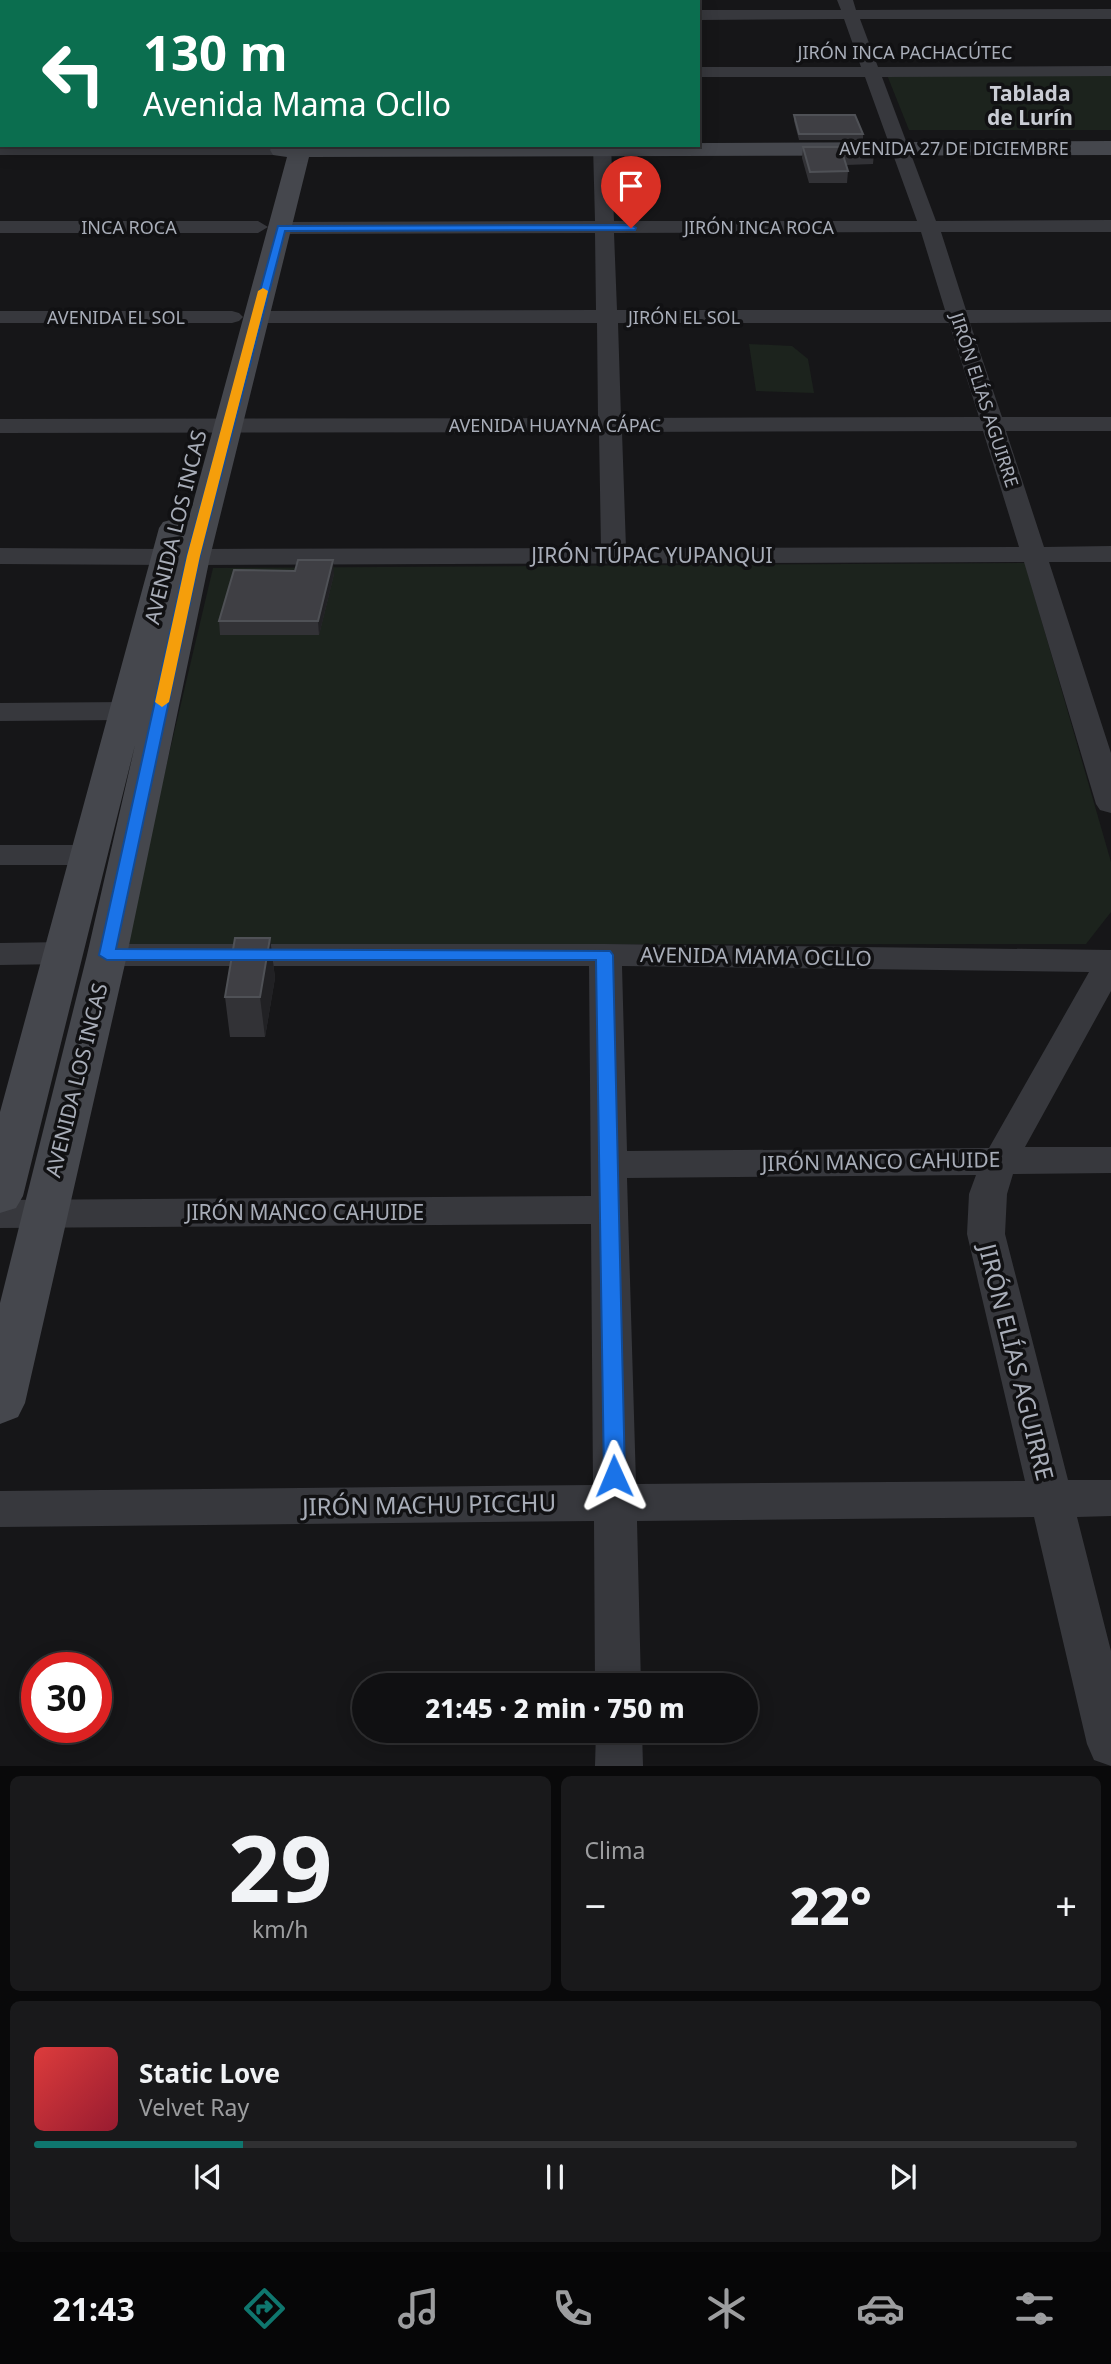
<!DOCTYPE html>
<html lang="es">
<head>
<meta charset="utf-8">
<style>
  :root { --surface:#101012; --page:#19191b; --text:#f1f3f6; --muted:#9c9d9f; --line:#303032; --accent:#0f766e }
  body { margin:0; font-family:"Noto Sans",sans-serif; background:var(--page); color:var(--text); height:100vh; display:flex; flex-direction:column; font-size:26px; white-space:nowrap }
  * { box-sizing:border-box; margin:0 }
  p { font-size:23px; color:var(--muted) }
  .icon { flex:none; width:38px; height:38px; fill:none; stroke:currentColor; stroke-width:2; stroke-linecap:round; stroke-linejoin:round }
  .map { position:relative; height:1766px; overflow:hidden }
  .panel { display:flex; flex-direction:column; gap:10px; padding:10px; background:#09090a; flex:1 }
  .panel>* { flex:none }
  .hud { position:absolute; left:0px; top:0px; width:700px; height:147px; box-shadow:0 4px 18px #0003,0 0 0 2px var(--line); background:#0b6e4f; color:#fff; overflow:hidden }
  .speed { position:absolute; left:21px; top:1652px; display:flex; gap:14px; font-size:35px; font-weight:700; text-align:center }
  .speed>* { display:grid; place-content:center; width:91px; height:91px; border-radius:50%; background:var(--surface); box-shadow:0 4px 18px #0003,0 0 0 2px var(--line); line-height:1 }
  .speed .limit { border:10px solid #d22; background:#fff; color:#111 }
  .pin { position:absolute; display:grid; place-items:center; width:60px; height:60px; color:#fff; margin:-72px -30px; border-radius:50% 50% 50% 0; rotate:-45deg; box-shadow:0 0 7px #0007 }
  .pin .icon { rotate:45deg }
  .me { position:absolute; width:77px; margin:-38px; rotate:359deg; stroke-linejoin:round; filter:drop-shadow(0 0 5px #0008) }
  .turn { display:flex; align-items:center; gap:24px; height:147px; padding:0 28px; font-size:32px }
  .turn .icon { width:91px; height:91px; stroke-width:2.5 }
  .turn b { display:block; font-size:49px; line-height:60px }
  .big { font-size:52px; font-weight:800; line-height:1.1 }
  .panel .widget { flex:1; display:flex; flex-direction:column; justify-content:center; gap:10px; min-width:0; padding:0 24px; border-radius:10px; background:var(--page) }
  .panel .dial { align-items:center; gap:0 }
  .dial b { font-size:91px; line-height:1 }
  .song { display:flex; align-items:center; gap:21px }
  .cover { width:84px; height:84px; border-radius:10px; background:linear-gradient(135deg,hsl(0 70% 55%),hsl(350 70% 35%)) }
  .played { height:7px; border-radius:4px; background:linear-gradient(90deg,var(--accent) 20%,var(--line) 20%) }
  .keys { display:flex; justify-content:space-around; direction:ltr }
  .heat { display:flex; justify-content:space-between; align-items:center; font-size:38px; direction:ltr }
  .panel .tiles { flex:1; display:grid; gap:10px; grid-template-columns:1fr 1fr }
  .widget:last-child { grid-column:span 2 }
  .trip { position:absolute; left:352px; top:1673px; width:406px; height:70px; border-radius:35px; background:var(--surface); box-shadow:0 4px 18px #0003,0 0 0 2px var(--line); font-weight:800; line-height:70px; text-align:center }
  .tabs { display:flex; height:112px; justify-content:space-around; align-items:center; background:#060607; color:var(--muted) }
  .tabs .icon { width:49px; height:49px }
  .tabs .selected { color:var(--accent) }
  .tabs b { font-size:32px; color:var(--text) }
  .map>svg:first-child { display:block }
</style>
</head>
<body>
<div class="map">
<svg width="1111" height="1766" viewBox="0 0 1111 1766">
  <rect width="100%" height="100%" fill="#161618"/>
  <g fill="#1c231d">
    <polygon points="0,0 301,0 2,2 0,69"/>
    <polygon points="887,75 1111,75 1111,130 909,130"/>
    <polygon points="749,344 792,346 808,359 814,393 756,391"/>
    <polygon points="1025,563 1111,862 1111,912 1086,944 124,945 213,568"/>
  </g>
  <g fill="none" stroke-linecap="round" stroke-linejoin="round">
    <g fill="#37383d" fill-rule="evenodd">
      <polygon points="316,0 332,0 315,2"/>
      <rect x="586" y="0" width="16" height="2"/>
      <path d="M 837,0 L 853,0 L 856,10 L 1111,9 L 1111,19 L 860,19 L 878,67 L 1111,66 L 1111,76 L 882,77 L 936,221 L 1111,220 L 1111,232 L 941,232 L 966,310 L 1111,310 L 1111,322 L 970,323 L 1002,417 L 1111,417 L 1111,431 L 1006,431 L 1044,547 L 1111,546 L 1111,562 L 1049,562 L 1111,753 L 1111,813 L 1100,810 L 1096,804 L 1024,562 L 194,565 L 185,562 L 181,557 L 185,552 L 194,549 L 601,548 L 599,432 L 0,433 L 0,419 L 598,418 L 597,323 L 256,323 L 249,321 L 245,317 L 249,313 L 256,311 L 596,310 L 595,233 L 281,234 L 271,228 L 281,222 L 595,221 L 593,145 L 611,145 L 614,221 L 917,221 L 865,77 L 698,77 L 698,67 L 861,67 L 844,19 L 698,20 L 698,10 L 841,10 ZM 921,232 L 945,310 L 617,310 L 614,233 ZM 618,323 L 949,323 L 979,417 L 621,418 ZM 983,431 L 1019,547 L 626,548 L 622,432 Z"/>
      <polygon points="0,145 284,145 290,150 281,155 0,155"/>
      <polygon points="0,221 258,221 268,227 258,233 0,233"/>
      <polygon points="0,311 232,311 239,313 243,317 239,321 232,323 0,323"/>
      <polygon points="0,548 167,549 176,552 180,557 176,562 167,565 0,564"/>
      <polygon points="127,702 137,705 141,711 137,717 127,720 0,721 0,703"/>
      <polygon points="0,845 90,845 101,848 105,855 101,862 90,865 0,865"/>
      <polygon points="65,942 77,945 81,953 77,961 65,964 0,965 0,943"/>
      <path d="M 107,944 L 605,944 L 1111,950 L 1111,991 L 1025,1147 L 1111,1147 L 1111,1173 L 1013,1174 L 1007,1194 L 1005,1234 L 1068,1480 L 1111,1480 L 1111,1516 L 1077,1517 L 1111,1651 L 1111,1766 L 1094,1760 L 1087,1744 L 1034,1517 L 637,1521 L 641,1685 L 595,1685 L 594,1521 L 0,1527 L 0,1491 L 593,1485 L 591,1224 L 0,1228 L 0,1200 L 591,1196 L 589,966 L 107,966 L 95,963 L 91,955 L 95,947 ZM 622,966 L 1089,972 L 989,1148 L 627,1151 ZM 976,1175 L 969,1194 L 967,1234 L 1025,1481 L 636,1484 L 627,1178 Z"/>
      <polygon points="596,1731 642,1731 643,1766 595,1766"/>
    </g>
    <polygon fill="#45474d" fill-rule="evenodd" points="1111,141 1111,155 309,157 210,557 127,955 25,1403 18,1417 0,1424 0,1303 87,955 135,745 23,1196 16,1208 0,1213 0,1112 159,528 163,522 174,519 187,525 287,157 273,155 270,150 273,145"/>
  </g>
  <g fill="#323236">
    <polygon points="794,115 863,134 863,140 799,140 794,121"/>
    <polygon points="803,147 874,153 873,164 846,165 848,171 847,183 809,183 802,158"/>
    <polygon points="334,574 319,635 220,635 219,621"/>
    <polygon points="270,938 275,978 265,1037 230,1037 225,997"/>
  </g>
  <g fill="#212124">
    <rect x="0" y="16" width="2" height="10"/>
    <polygon points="333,560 334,574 319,635 318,621"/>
    <polygon points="270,938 275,978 265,1037 260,997"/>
  </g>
  <g fill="#3f3f44" stroke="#4f5156" stroke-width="2">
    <polygon points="794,115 855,115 863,134 799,134"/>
    <polygon points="803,147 872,147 874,153 843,155 848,171 810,172"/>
    <polygon points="298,560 333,560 318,621 219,621 234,570 295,571"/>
    <polygon points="235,938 270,938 260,997 225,997"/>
  </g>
  <polygon fill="#1a73e8" stroke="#114b97" stroke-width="2" points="631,225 636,228 635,230 285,231 200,556 116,949 610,951 613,955 625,1476 622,1482 614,1485 607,1482 604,1476 596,960 107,960 99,955 187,556 278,226"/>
  <polygon fill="#f59e0b" points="263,288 268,291 200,556 169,702 162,707 155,702 187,556 258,291"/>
  <g text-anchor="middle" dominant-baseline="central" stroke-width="7" stroke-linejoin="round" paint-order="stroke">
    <g font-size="18" fill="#a8adb8" stroke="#111113">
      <text x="905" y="52">JIRÓN INCA PACHACÚTEC</text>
      <text x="954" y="148">AVENIDA 27 DE DICIEMBRE</text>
      <text x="129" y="227">INCA ROCA</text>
      <text x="759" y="227">JIRÓN INCA ROCA</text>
      <text x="116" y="317">AVENIDA EL SOL</text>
      <text x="684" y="317">JIRÓN EL SOL</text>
      <text transform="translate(985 400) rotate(72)">JIRÓN ELÍAS AGUIRRE</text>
      <text x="555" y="425">AVENIDA HUAYNA CÁPAC</text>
    </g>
    <g font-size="21" font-weight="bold" fill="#c9ccd4" stroke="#111113">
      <text x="1030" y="93">Tablada<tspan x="1030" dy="24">de Lurín</tspan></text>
    </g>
    <g font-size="21" fill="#a8adb8" stroke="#111113">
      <text transform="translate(175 527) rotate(-76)">AVENIDA LOS INCAS</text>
      <text x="652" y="555">JIRÓN TÚPAC YUPANQUI</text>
      <text transform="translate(756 956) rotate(1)">AVENIDA MAMA OCLLO</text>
      <text transform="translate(76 1080) rotate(-76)">AVENIDA LOS INCAS</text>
      <text transform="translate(881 1161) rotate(-1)">JIRÓN MANCO CAHUIDE</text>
      <text x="305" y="1212">JIRÓN MANCO CAHUIDE</text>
    </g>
    <g font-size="24" fill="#a8adb8" stroke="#111113">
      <text transform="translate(1017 1362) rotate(76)">JIRÓN ELÍAS AGUIRRE</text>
      <text transform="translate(429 1504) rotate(-1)">JIRÓN MACHU PICCHU</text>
    </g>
  </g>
</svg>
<div class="speed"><div class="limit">30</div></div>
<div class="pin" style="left:631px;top:228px;background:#d93025"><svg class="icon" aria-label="arrive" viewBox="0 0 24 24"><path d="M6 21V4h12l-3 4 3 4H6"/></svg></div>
<svg class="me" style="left:614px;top:1476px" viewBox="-20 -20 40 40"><path d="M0-17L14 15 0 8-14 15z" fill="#1a73e8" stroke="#fff" stroke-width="4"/></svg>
<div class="trip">21:45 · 2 min · 750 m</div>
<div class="hud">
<div class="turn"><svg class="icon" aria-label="left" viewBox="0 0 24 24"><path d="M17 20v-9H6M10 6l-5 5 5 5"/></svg><div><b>130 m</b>Avenida Mama Ocllo</div></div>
</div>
</div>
<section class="panel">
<div class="tiles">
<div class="widget dial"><b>29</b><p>km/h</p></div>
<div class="widget"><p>Clima</p>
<div class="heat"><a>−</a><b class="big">22°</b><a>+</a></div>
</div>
<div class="widget">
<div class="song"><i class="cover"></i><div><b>Static Love</b><p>Velvet Ray</p></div></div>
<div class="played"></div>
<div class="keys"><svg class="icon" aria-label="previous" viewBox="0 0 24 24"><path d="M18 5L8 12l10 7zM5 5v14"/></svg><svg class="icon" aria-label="pause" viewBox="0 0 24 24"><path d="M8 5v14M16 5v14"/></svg><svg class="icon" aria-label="next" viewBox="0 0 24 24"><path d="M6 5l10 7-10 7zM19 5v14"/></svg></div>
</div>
</div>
</section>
<nav class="tabs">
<b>21:43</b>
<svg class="icon selected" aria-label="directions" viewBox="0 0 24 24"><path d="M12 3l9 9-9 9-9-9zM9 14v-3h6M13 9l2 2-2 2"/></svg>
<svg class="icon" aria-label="music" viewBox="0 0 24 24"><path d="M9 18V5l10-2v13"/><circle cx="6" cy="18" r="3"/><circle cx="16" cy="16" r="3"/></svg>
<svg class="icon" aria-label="phone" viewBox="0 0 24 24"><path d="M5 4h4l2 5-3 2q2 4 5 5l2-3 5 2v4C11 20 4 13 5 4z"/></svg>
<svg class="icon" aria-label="climate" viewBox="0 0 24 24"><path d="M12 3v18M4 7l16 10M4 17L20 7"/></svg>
<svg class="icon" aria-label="car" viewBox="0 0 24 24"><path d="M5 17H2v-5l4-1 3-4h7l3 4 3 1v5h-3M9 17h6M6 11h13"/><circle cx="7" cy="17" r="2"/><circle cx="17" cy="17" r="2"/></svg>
<svg class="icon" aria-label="filters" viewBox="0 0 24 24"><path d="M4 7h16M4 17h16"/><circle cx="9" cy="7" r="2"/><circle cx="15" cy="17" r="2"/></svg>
</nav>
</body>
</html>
